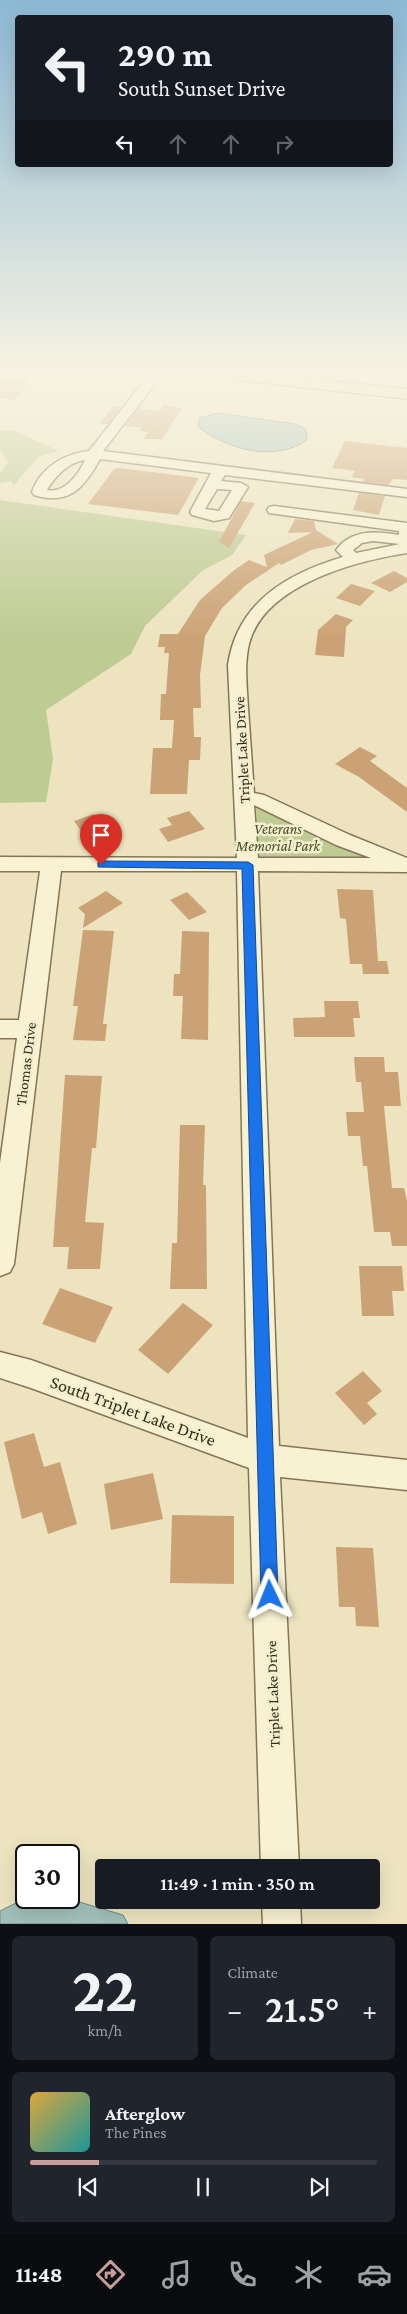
<!DOCTYPE html>
<html lang="en">
<head>
<meta charset="utf-8">
<style>
  :root { --surface:#171b24; --page:#20242c; --text:#f1f3f6; --muted:#9ea1a6; --line:#363941; --accent:#c79d99 }
  body { margin:0; font-family:"Crimson Pro",serif; background:var(--page); color:var(--text); height:100vh; display:flex; flex-direction:column; font-size:19px; white-space:nowrap }
  * { box-sizing:border-box; margin:0 }
  p { font-size:16px; color:var(--muted) }
  .icon { flex:none; width:28px; height:28px; fill:none; stroke:currentColor; stroke-width:2; stroke-linecap:round; stroke-linejoin:round }
  .map { position:relative; height:1924px; overflow:hidden }
  .drawer { display:flex; flex-direction:column; gap:12px; padding:12px; background:#0d0f14; flex:1 }
  .drawer>* { flex:none }
  .top-card { position:absolute; left:15px; top:15px; width:378px; height:152px; border-radius:5px; box-shadow:0 5px 20px #0002; background:#171b24; color:var(--text); overflow:hidden }
  .speed { position:absolute; left:15px; top:1844px; display:flex; gap:10px; font-size:25px; font-weight:700; text-align:center }
  .speed>* { display:grid; place-content:center; width:65px; height:65px; border-radius:50%; background:var(--surface); box-shadow:0 5px 20px #0002; line-height:1 }
  .speed .limit { border:2px solid #111; border-radius:8px; background:#fff; color:#111 }
  .pin { position:absolute; display:grid; place-items:center; width:42px; height:42px; color:#fff; margin:-51px -21px; border-radius:50% 50% 50% 0; rotate:-45deg; box-shadow:0 0 5px #0007 }
  .pin .icon { rotate:45deg }
  .me { position:absolute; width:55px; margin:-28px; rotate:358deg; stroke-linejoin:round; filter:drop-shadow(0 0 4px #0008) }
  .turn { display:flex; align-items:center; gap:18px; height:105px; padding:0 20px; font-size:22px }
  .turn .icon { width:65px; height:65px; stroke-width:2.5 }
  .turn b { display:block; font-size:35px; line-height:42px }
  .lanes { display:flex; align-items:center; height:48px; padding:0 20px; background:#0003; justify-content:center; gap:25px; direction:ltr }
  .lanes .off { opacity:.35 }
  .big { font-size:38px; font-weight:600; line-height:1.1 }
  .drawer .tile { flex:1; display:flex; flex-direction:column; justify-content:center; gap:8px; min-width:0; padding:0 18px; border-radius:8px; background:var(--page) }
  .drawer .dial { align-items:center; gap:0 }
  .dial b { font-size:65px; line-height:1 }
  .song { display:flex; align-items:center; gap:15px }
  .cover { width:60px; height:60px; border-radius:8px; background:linear-gradient(135deg,hsl(40 70% 55%),hsl(180 70% 35%)) }
  .played { height:5px; border-radius:2px; background:linear-gradient(90deg,var(--accent) 20%,var(--line) 20%) }
  .keys { display:flex; justify-content:space-around; direction:ltr }
  .heat { display:flex; justify-content:space-between; align-items:center; font-size:28px; direction:ltr }
  .drawer .tiles { flex:1; display:grid; gap:12px; grid-template-columns:1fr 1fr }
  .tile:last-child { grid-column:span 2 }
  .trip { position:absolute; left:95px; top:1859px; width:285px; height:50px; border-radius:5px; background:var(--surface); box-shadow:0 5px 20px #0002; font-weight:600; line-height:50px; text-align:center }
  .tab-bar { display:flex; height:80px; justify-content:space-around; align-items:center; background:#090b0e; color:var(--muted) }
  .tab-bar .icon { width:35px; height:35px }
  .tab-bar .on { color:var(--accent) }
  .tab-bar b { font-size:22px; color:var(--text) }
  .map>svg:first-child { display:block }
</style>
</head>
<body>
<div class="map">
<svg width="407" height="1924" viewBox="0 0 407 1924">
  <rect width="100%" height="100%" fill="#ede4bf"/>
  <g fill="#becb93">
    <polygon points="0,430 13,430 59,451 38,457 13,486 12,481 0,483 0,473 9,462 0,451"/>
    <polygon points="0,500 246,535 232,555 202,571 145,626 131,654 46,710 53,759 46,802 0,803"/>
    <polygon points="256,804 371,859 258,859"/>
  </g>
  <g fill="#a2bfb9" stroke="#6a8c87">
    <path d="M 218,413 L 295,424 L 306,429 L 307,440 C 274,463 227,449 198,427 L 199,418 Z"/>
    <polygon points="26,1898 66,1898 123,1915 128,1924 0,1924 0,1911"/>
  </g>
  <g fill="#cba275">
    <polygon points="0,371 37,371 23,385 27,386 15,400 0,398"/>
    <polygon points="164,405 182,408 162,439 144,439 148,432 140,431 142,428 124,426 138,409 159,411"/>
    <polygon points="113,406 121,407 108,424 100,424"/>
    <polygon points="345,441 407,448 407,480 393,479 388,485 363,482 364,479 352,477 355,471 332,468"/>
    <polygon points="118,468 153,472 199,478 178,515 88,504 114,469"/>
    <polygon points="359,493 385,496 379,515 353,510"/>
    <polygon points="241,501 255,503 229,548 219,542"/>
    <polygon points="295,519 314,521 316,530 338,544 311,550 281,565 279,563 246,585 222,608 205,636 200,675 201,708 193,708 194,737 201,737 200,760 189,760 187,794 150,794 153,748 172,748 174,720 160,720 161,694 166,694 169,653 164,653 165,647 158,647 160,634 178,634 200,600 233,571 249,560 267,567 264,555 313,532 288,533"/>
    <polygon points="394,571 407,578 407,582 390,592 371,583"/>
    <polygon points="351,584 375,591 360,606 336,598"/>
    <polygon points="336,614 353,620 346,627 344,657 315,655 318,630"/>
    <polygon points="360,747 377,756 370,761 407,788 407,812 359,777 335,764"/>
    <polygon points="189,811 205,829 168,842 159,829 172,825 167,818"/>
    <polygon points="94,814 112,838 91,845 74,821"/>
    <polygon points="337,889 373,890 378,961 387,961 389,974 363,974 362,964 350,964 346,919 340,918"/>
    <polygon points="106,891 123,903 83,928 85,914 78,908"/>
    <polygon points="187,892 207,912 189,920 170,900"/>
    <polygon points="83,930 114,931 103,1024 107,1024 105,1041 73,1040 78,1006 73,1006"/>
    <polygon points="182,931 209,932 208,1040 181,1039 183,996 173,996 174,974 180,974"/>
    <polygon points="324,1001 358,1001 360,1018 353,1018 355,1037 294,1037 293,1018 325,1017"/>
    <polygon points="354,1057 384,1057 385,1072 398,1072 401,1106 384,1106 392,1188 404,1188 407,1201 407,1246 392,1246 390,1232 374,1232 367,1166 363,1166 360,1136 348,1136 346,1112 364,1112 361,1082 356,1082"/>
    <polygon points="65,1075 102,1076 96,1148 92,1148 85,1222 104,1223 100,1269 67,1269 69,1247 53,1247"/>
    <polygon points="180,1125 205,1125 203,1185 206,1185 207,1289 170,1289 172,1243 177,1243"/>
    <polygon points="359,1266 402,1266 404,1291 392,1291 394,1316 362,1316"/>
    <polygon points="60,1288 113,1307 95,1343 42,1324"/>
    <polygon points="183,1303 213,1325 168,1374 138,1350"/>
    <polygon points="363,1371 382,1391 367,1403 377,1414 364,1425 335,1393"/>
    <polygon points="34,1433 44,1467 60,1462 77,1524 48,1534 42,1512 22,1519 4,1442"/>
    <polygon points="153,1473 163,1519 111,1530 104,1484"/>
    <polygon points="172,1515 234,1516 234,1584 170,1583"/>
    <polygon points="336,1547 373,1548 379,1627 356,1626 355,1607 339,1607"/>
  </g>
  <g fill="none" stroke-linecap="round" stroke-linejoin="round">
    <defs>
      <g id="minor">
        <path d="M 152,371 L 165,371 L 103,451 L 407,489 L 407,497 L 225,475 L 221,481 L 241,483 L 248,487 L 229,518 L 214,521 L 192,515 L 190,512 L 211,473 L 100,459 C 84,488 69,506 34,495 L 32,492 C 40,468 65,453 89,451 ZM 85,460 C 79,474 64,494 47,490 C 55,476 69,462 85,460 ZM 217,489 L 232,490 L 219,511 L 205,509 Z"/>
        <polygon points="310,371 322,371 322,375 316,379 312,378"/>
        <path d="M 274,506 L 407,523 L 407,553 C 355,561 264,585 249,644 C 244,665 247,687 248,708 C 250,737 252,765 254,793 L 264,795 L 350,835 L 407,858 L 407,872 L 258,871 L 279,1446 L 407,1460 L 407,1490 L 280,1477 L 299,1868 L 261,1868 L 249,1468 L 31,1388 L 0,1378 L 0,1352 L 31,1360 L 248,1438 L 237,871 L 61,871 L 14,1264 L 10,1272 L 0,1276 L 0,1163 L 17,1038 L 0,1038 L 0,1020 L 19,1020 L 40,871 L 0,871 L 0,857 L 237,858 L 228,665 C 237,603 286,574 343,557 L 336,550 C 351,529 376,531 399,535 L 399,531 L 269,513 L 267,510 L 269,507 ZM 373,541 L 400,544 L 356,553 L 353,550 L 362,543 ZM 254,805 L 336,845 L 371,858 L 258,858 Z"/>
        <polygon points="262,1900 300,1900 301,1924 263,1924"/>
      </g>
      <polygon id="major" points="194,371 246,371 407,389 407,399 201,376"/>
    </defs>
    <use href="#minor" stroke="#857558" stroke-width="3"/>
    <use href="#major" stroke="#53422c" stroke-width="2"/>
    <use href="#minor" fill="#f8f1d2" fill-rule="evenodd"/>
    <use href="#major" fill="#f1de96" fill-rule="evenodd"/>
  </g>
  <linearGradient id="sky" x2="0" y2="1"><stop stop-color="#8cb8d5"/><stop offset="0.58" stop-color="#f7f3e2"/><stop offset="1" stop-color="#f7f3e2" stop-opacity="0"/></linearGradient>
  <rect width="407" height="641" fill="url(#sky)"/>
  <polygon fill="#1a73e8" stroke="#114b97" points="101,861 248,862 253,865 278,1595 275,1601 270,1603 264,1601 261,1595 242,869 98,867 98,862"/>
  <g text-anchor="middle" dominant-baseline="central" stroke-width="5" stroke-linejoin="round" paint-order="stroke">
    <g font-size="15" fill="#352b1c" stroke="#f5eece">
      <text transform="translate(242 750) rotate(-93)">Triplet Lake Drive</text>
      <text transform="translate(26 1064) rotate(-83)">Thomas Drive</text>
      <text transform="translate(273 1694) rotate(-92)">Triplet Lake Drive</text>
    </g>
    <g font-size="15" font-style="italic" fill="#415123" stroke="#f5eece">
      <text x="278" y="829">Veterans<tspan x="278" dy="17">Memorial Park</tspan></text>
    </g>
    <g font-size="18" fill="#352b1c" stroke="#f5eece">
      <text transform="translate(133 1411) rotate(20)">South Triplet Lake Drive</text>
    </g>
  </g>
</svg>
<div class="speed"><div class="limit">30</div></div>
<div class="pin" style="left:101px;top:865px;background:#d93025"><svg class="icon" aria-label="arrive" viewBox="0 0 24 24"><path d="M6 21V4h12l-3 4 3 4H6"/></svg></div>
<svg class="me" style="left:270px;top:1595px" viewBox="-20 -20 40 40"><path d="M0-17L14 15 0 8-14 15z" fill="#1a73e8" stroke="#fff" stroke-width="4"/></svg>
<div class="trip">11:49 · 1 min · 350 m</div>
<div class="top-card">
<div class="turn"><svg class="icon" aria-label="left" viewBox="0 0 24 24"><path d="M17 20v-9H6M10 6l-5 5 5 5"/></svg><div><b>290 m</b>South Sunset Drive</div></div>
<div class="lanes"><svg class="icon" aria-label="left" viewBox="0 0 24 24"><path d="M17 20v-9H6M10 6l-5 5 5 5"/></svg><svg class="icon off" aria-label="ahead" viewBox="0 0 24 24"><path d="M12 20V5M6 11l6-6 6 6"/></svg><svg class="icon off" aria-label="ahead" viewBox="0 0 24 24"><path d="M12 20V5M6 11l6-6 6 6"/></svg><svg class="icon off" aria-label="right" viewBox="0 0 24 24"><path d="M7 20v-9h11M14 6l5 5-5 5"/></svg></div>
</div>
</div>
<section class="drawer">
<div class="tiles">
<div class="tile dial"><b>22</b><p>km/h</p></div>
<div class="tile"><p>Climate</p>
<div class="heat"><a>−</a><b class="big">21.5°</b><a>+</a></div>
</div>
<div class="tile">
<div class="song"><i class="cover"></i><div><b>Afterglow</b><p>The Pines</p></div></div>
<div class="played"></div>
<div class="keys"><svg class="icon" aria-label="previous" viewBox="0 0 24 24"><path d="M18 5L8 12l10 7zM5 5v14"/></svg><svg class="icon" aria-label="pause" viewBox="0 0 24 24"><path d="M8 5v14M16 5v14"/></svg><svg class="icon" aria-label="next" viewBox="0 0 24 24"><path d="M6 5l10 7-10 7zM19 5v14"/></svg></div>
</div>
</div>
</section>
<nav class="tab-bar">
<b>11:48</b>
<svg class="icon on" aria-label="directions" viewBox="0 0 24 24"><path d="M12 3l9 9-9 9-9-9zM9 14v-3h6M13 9l2 2-2 2"/></svg>
<svg class="icon" aria-label="music" viewBox="0 0 24 24"><path d="M9 18V5l10-2v13"/><circle cx="6" cy="18" r="3"/><circle cx="16" cy="16" r="3"/></svg>
<svg class="icon" aria-label="phone" viewBox="0 0 24 24"><path d="M5 4h4l2 5-3 2q2 4 5 5l2-3 5 2v4C11 20 4 13 5 4z"/></svg>
<svg class="icon" aria-label="climate" viewBox="0 0 24 24"><path d="M12 3v18M4 7l16 10M4 17L20 7"/></svg>
<svg class="icon" aria-label="car" viewBox="0 0 24 24"><path d="M5 17H2v-5l4-1 3-4h7l3 4 3 1v5h-3M9 17h6M6 11h13"/><circle cx="7" cy="17" r="2"/><circle cx="17" cy="17" r="2"/></svg>
</nav>
</body>
</html>
